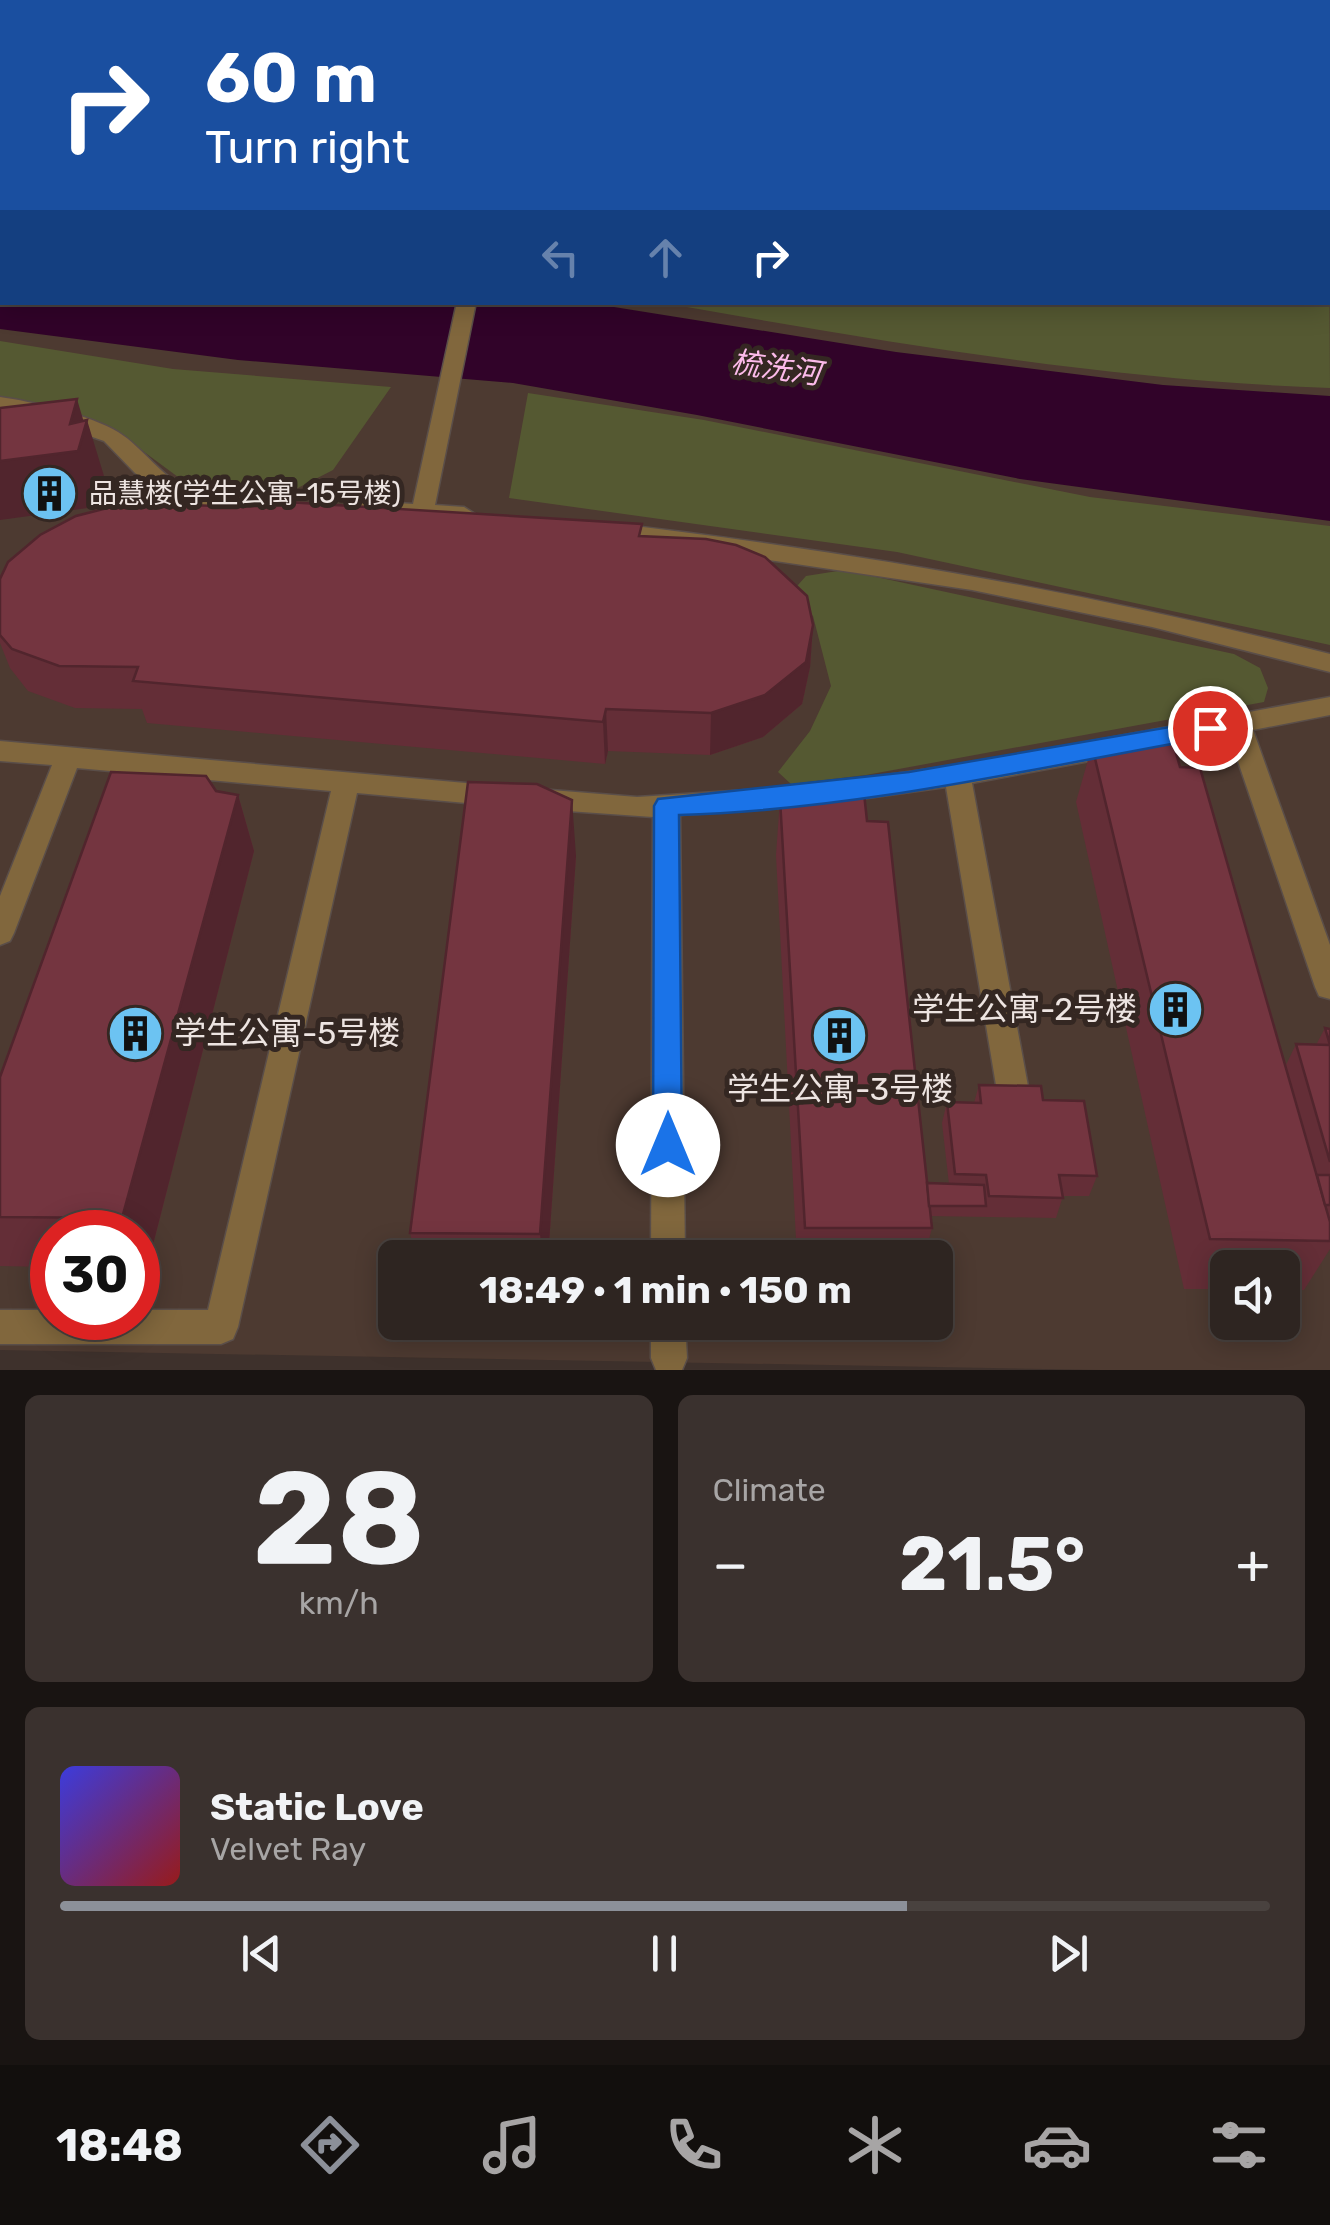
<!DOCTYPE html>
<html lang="en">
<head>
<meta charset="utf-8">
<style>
  :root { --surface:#2e2521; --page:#3a312e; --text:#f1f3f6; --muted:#a7a5a5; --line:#49423f; --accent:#8c9099 }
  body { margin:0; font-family:Rubik,"Noto Sans SC",sans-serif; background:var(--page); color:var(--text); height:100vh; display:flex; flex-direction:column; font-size:38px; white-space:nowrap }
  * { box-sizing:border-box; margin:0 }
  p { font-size:32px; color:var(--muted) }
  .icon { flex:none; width:55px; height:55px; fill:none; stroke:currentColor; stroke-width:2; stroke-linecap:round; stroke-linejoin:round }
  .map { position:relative; height:1370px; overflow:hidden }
  .side { display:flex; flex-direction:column; gap:25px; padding:25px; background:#191412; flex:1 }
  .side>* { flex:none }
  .hud { position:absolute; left:0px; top:0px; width:1330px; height:305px; box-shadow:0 5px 25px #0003,0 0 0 2px var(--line); background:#1a4fa0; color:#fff; overflow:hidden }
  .buttons { position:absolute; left:1210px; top:1250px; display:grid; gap:20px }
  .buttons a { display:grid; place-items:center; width:90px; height:90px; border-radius:15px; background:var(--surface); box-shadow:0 5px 25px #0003,0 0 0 2px var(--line); font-size:50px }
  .speed { position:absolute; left:30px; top:1210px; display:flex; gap:20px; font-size:50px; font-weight:700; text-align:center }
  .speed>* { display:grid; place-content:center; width:130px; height:130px; border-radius:50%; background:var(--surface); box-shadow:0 5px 25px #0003,0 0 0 2px var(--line); line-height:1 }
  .speed .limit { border:15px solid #d22; background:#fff; color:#111 }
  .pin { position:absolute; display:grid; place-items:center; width:85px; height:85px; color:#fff; margin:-42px; border:5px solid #fff; border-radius:50%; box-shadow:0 2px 10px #0007 }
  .me { position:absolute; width:110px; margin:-55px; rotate:0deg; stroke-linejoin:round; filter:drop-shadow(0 0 8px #0008) }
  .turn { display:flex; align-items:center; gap:35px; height:210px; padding:0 40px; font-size:45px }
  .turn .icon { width:130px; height:130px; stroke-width:2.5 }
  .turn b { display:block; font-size:70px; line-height:85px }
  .lanes { display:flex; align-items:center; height:95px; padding:0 40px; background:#0003; justify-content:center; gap:50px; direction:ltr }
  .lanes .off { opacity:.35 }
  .big { font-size:75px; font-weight:700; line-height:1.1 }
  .side .widget { flex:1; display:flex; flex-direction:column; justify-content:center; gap:15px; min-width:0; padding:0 35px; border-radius:15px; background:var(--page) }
  .side .dial { align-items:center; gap:0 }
  .dial b { font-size:130px; line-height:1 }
  .song { display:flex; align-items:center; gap:30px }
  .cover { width:120px; height:120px; border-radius:15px; background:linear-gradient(135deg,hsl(240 70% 55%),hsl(0 70% 35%)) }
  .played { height:10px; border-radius:5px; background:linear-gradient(90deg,var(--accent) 70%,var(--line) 70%) }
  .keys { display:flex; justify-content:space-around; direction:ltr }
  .heat { display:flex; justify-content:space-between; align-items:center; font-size:55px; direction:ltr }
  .side .tiles { flex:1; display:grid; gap:25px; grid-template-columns:1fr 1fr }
  .widget:last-child { grid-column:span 2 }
  .trip { position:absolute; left:378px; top:1240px; width:575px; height:100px; border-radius:15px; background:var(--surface); box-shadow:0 5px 25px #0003,0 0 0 2px var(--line); font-weight:700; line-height:100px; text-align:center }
  .menu { display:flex; height:160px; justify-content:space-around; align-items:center; background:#120f0d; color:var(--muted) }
  .menu .icon { width:70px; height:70px }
  .menu .active { color:var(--accent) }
  .menu b { font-size:45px; color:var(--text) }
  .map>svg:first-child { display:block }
</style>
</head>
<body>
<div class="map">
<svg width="1330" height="1370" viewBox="0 0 1330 1370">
  <rect width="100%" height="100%" fill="#3e312c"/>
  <path fill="#4d3a31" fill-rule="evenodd" d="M 0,0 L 1330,0 L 1330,1370 L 1100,1370 L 0,1350 ZM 2,2 L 1328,2 L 1328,302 L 2,302 ZM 52,1232 L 138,1232 L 138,1318 L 52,1318 ZM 395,1258 L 935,1258 L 935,1322 L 395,1322 ZM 1228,1268 L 1282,1268 L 1282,1322 L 1228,1322 Z"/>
  <g fill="#555932">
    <polygon points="688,0 1192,0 1194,2 688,2"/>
    <path d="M 1328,56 L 1330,388 C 1106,380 884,342 664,303 L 1328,302 Z"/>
    <polygon points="0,341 173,369 391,387 333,470 290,492 197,491 136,446 53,409 0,398"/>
    <polygon points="528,393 704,420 1090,497 1330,526 1330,645 897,552 509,498"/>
    <polygon points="844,570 1234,654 1260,668 1268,688 1264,702 866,775 791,784 778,772 810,731 831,686 813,616 790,594 806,576"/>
  </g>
  <polygon fill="#310329" points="0,229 2,302 589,303 896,352 1163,385 1330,396 1330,521 1020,479 697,415 513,383 238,360 0,329"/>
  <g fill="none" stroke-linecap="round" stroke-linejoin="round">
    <defs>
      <g id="minor">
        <polygon points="1224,0 1239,0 1240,2 1226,2"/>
        <rect x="0" y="9" width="2" height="8"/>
        <polygon points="457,302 476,302 435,505 464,507 475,514 464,521 346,512 343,507 346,502 354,500 413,504"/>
        <path d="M 0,397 C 31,401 92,416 118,432 C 144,448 161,478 191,490 C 212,499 248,484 265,502 L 254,509 L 179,503 L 135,473 L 104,441 L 23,413 L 0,409 Z"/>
        <path d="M 608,523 C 852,551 1092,593 1330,654 L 1330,672 L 1152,627 L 972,590 L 600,535 L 597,530 L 600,525 Z"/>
        <polygon points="1330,697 1330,715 1253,730 1330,945 1330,999 1319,996 1315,987 1229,735 972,783 1030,1097 1025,1107 1014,1111 1003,1107 998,1097 946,787 810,806 680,815 685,1258 651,1258 653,817 539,809 530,806 526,799 530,792 539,789 637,797 810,786 985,761"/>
        <polygon points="0,741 499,786 508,789 512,796 508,803 499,806 357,793 238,1327 233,1339 221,1344 0,1344 0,1310 52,1310 52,1318 138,1318 138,1310 208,1310 331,791 77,768 14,933 10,941 0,945 0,896 52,765 0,761"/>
        <polygon points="651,1322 685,1322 687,1358 682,1370 656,1370 651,1358"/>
      </g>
    </defs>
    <use href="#minor" stroke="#5a4e49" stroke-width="3"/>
    <use href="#minor" fill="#81673d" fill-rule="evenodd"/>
  </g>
  <g fill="#642e37">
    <polygon points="52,0 362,0 363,2 53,2"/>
    <rect x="0" y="60" width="2" height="82"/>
    <polygon points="642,536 813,625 810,667 802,704 763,737 710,755 608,751 605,764 147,723 142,709 75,708 28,691 10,668 0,643 0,579"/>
    <polygon points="1092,746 1180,767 1286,1065 1296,1044 1316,1045 1325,1028 1330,1029 1330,1249 1304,1290 1282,1290 1282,1268 1228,1268 1228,1289 1184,1289 1076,802"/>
    <polygon points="216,791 238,795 254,851 147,1268 138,1268 138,1232 52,1232 52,1267 0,1266 0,1077"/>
    <polygon points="780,799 867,821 927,1183 949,1184 942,1123 947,1102 974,1103 979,1085 1043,1100 1097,1176 1089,1196 1063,1196 1056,1218 930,1216 932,1228 924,1258 797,1258 776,855"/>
    <polygon points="576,856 548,1258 416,1258 410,1233"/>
  </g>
  <g fill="#51252d">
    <polygon points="77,399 85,426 87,420 104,476 95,507 0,520 0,461 70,424"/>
    <polygon points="813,625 810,667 802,704 763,737 710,755 711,713"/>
    <polygon points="606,709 608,751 605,764 603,722"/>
    <polygon points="238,795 254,851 147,1268 138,1249 138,1232 129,1232 122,1218"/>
    <polygon points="572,800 576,856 548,1258 543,1258 540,1234"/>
  </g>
  <g fill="#743540" stroke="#51252d" stroke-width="2.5">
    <polygon points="105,0 359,0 358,2 104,2"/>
    <polygon points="0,60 2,60 1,113 0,113"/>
    <polygon points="77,399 70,424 87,420 78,451 0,461 0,408"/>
    <polygon points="221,498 642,524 639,536 706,539 736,545 765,557 807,596 813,625 806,662 765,695 711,713 606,709 603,722 133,681 138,667 59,666 12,649 0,635 0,579 8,562 40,535 76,516 127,503 217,506"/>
    <polygon points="1147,731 1170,732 1180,767 1200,768 1330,1222 1330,1241 1210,1239 1092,746"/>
    <polygon points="111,772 206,776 216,791 238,795 122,1218 0,1217 0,1077"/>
    <polygon points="468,782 537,784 572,800 540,1234 410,1233"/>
    <polygon points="841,783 863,784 867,821 888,822 932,1228 805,1228 780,799"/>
    <polygon points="1325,1028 1330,1029 1330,1045"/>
    <polygon points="1296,1044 1330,1045 1330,1162"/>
    <polygon points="979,1085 1041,1086 1043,1100 1084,1101 1097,1176 1059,1175 1063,1198 989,1196 986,1175 955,1174 947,1102 981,1103"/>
    <polygon points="1317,1175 1330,1175 1330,1205 1325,1205"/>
    <polygon points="927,1183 984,1185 986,1206 929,1206"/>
  </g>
  <path fill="#1a73e8" stroke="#114b97" stroke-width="2.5" d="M 1210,720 L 1222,728 L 1210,737 C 1035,768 857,810 679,815 L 682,1145 L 678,1154 L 668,1158 L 657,1154 L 653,1145 L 654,806 L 658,799 L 909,772 Z"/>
  <defs>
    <symbol id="building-disc" viewBox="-11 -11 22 22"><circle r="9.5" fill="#6cc3f2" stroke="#342722"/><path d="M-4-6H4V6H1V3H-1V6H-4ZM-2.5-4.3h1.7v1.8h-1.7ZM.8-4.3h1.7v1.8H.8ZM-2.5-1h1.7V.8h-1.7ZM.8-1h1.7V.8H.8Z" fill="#111"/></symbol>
  </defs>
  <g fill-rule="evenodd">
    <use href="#building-disc" x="18" y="462" width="63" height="63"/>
    <use href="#building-disc" x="1144" y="978" width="63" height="63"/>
    <use href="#building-disc" x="104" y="1002" width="63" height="63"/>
    <use href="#building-disc" x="808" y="1004" width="63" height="63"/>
  </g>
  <g text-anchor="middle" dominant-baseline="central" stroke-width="10" stroke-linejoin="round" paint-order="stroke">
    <g font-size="28" fill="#ede4e1" stroke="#342722" text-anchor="start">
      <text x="89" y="493">品慧楼(学生公寓-15号楼)</text>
    </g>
    <g font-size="30" font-style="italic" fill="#fbbae9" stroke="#342722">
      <text transform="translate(776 368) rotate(8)">梳洗河</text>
    </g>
    <g font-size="32" fill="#ede4e1" stroke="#342722" text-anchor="end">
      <text x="1137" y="1009">学生公寓-2号楼</text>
      <text x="174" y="1033" text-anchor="start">学生公寓-5号楼</text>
      <text x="840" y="1089" text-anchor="middle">学生公寓-3号楼</text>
    </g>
  </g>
</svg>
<div class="buttons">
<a><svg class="icon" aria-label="sound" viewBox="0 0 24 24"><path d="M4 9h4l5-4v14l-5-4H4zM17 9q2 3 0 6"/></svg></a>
</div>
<div class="speed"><div class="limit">30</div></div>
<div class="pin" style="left:1210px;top:728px;background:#d93025"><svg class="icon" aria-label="arrive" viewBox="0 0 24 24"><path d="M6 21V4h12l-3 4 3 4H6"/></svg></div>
<svg class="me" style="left:668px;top:1145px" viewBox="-20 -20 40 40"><circle r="19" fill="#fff"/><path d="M0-13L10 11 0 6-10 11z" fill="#1a73e8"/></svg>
<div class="trip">18:49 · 1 min · 150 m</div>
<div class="hud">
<div class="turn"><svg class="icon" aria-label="right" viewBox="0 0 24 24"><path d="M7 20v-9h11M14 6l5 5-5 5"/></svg><div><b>60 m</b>Turn right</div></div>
<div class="lanes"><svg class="icon off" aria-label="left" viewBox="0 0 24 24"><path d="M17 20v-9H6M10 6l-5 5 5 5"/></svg><svg class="icon off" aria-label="ahead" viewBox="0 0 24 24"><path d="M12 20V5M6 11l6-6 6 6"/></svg><svg class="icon" aria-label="right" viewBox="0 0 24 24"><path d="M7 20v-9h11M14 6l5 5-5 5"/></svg></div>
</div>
</div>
<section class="side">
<div class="tiles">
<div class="widget dial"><b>28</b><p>km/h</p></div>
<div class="widget"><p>Climate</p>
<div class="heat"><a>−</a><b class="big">21.5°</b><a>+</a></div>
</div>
<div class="widget">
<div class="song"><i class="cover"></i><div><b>Static Love</b><p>Velvet Ray</p></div></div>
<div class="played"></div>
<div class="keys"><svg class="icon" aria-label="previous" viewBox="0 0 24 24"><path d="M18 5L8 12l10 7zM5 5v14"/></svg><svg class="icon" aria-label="pause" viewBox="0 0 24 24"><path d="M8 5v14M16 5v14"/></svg><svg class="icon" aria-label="next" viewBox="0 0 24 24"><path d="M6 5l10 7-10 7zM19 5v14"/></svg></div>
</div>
</div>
</section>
<nav class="menu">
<b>18:48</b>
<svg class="icon active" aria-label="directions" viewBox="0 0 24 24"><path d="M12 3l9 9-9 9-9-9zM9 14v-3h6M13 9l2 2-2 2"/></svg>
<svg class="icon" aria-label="music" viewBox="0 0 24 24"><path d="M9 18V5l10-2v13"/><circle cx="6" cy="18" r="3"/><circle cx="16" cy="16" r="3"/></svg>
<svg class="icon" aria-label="phone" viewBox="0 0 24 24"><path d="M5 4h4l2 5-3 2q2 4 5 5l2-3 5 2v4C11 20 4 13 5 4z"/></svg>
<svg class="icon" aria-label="climate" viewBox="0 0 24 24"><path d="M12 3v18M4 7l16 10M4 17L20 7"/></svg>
<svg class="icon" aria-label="car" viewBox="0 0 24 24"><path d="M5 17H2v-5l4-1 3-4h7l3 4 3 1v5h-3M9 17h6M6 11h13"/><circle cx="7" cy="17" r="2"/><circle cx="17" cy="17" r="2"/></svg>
<svg class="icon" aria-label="filters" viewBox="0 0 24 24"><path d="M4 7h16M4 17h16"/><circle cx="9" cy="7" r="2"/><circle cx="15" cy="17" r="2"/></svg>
</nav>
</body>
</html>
